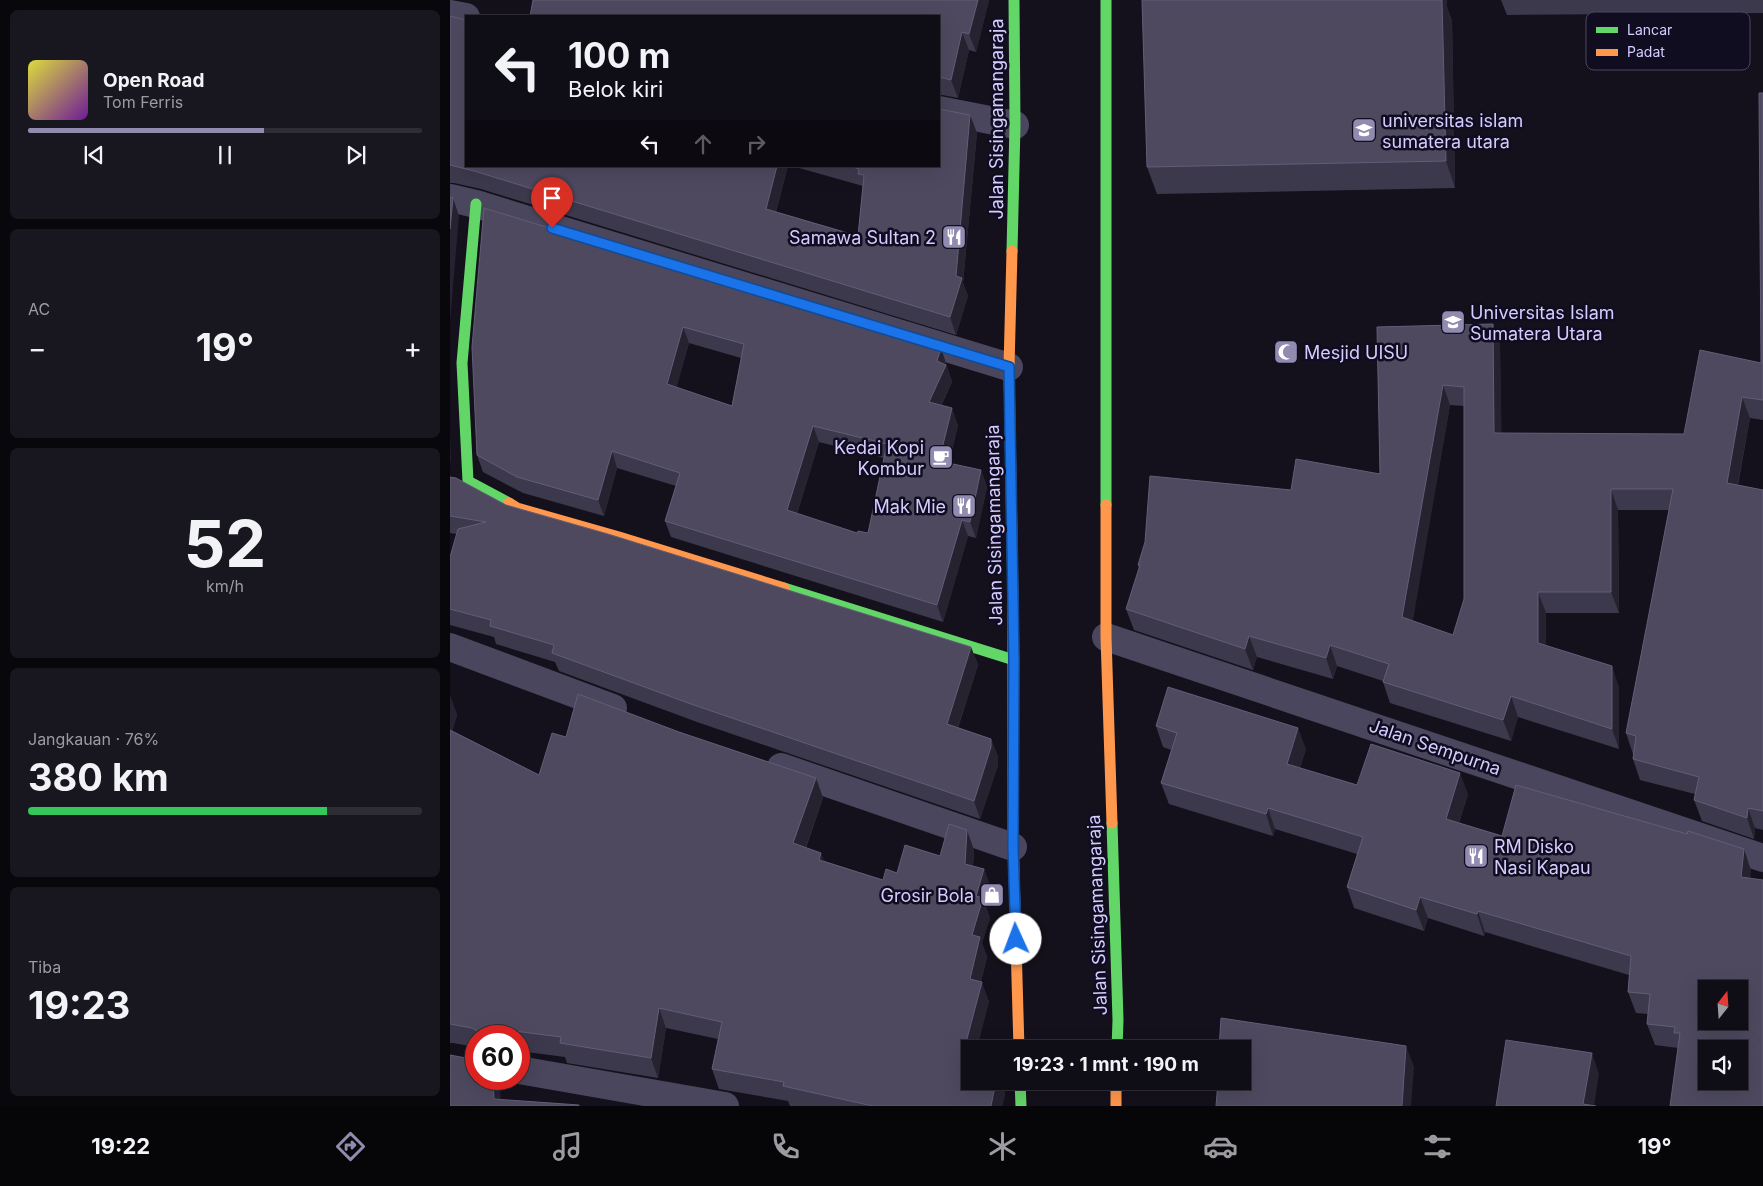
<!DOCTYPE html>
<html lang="id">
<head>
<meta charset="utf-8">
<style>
  :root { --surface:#0f0d15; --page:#18161e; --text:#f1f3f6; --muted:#9b9ca0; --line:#2f2d34; --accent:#918bb0 }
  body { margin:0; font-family:Inter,sans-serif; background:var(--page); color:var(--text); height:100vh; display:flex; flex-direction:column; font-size:19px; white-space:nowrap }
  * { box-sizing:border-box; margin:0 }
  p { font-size:16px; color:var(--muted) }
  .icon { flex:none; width:28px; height:28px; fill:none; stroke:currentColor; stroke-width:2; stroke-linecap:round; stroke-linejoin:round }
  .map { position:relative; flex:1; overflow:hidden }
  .sheet { display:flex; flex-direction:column; gap:10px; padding:10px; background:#08070c; width:450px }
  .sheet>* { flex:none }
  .hud { position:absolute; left:15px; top:15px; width:475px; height:152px; border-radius:0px; box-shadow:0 5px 20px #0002,0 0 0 1px var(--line); background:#0f0d15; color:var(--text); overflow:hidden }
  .needle { width:32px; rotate:17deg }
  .controls { position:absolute; left:1248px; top:980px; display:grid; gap:10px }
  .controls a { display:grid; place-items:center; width:50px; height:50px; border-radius:0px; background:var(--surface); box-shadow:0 5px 20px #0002,0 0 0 1px var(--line); font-size:25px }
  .speed { position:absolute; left:15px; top:1025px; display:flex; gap:10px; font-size:25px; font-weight:700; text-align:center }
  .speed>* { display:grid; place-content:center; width:65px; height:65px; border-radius:50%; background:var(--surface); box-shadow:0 5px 20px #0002,0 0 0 1px var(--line); line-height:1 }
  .speed .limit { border:8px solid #d22; background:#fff; color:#111 }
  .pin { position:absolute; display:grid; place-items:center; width:42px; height:42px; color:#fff; margin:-51px -21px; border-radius:50% 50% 50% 0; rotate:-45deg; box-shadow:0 0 5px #0007 }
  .pin .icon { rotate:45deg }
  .me { position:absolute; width:55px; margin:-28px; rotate:358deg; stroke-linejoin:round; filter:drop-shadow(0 0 4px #0008) }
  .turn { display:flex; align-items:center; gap:18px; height:105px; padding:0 20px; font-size:22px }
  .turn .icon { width:65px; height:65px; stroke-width:2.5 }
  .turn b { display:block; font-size:35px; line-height:42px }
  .lanes { display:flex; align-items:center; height:48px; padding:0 20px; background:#0003; justify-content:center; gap:25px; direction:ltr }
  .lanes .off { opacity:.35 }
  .big { font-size:38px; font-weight:700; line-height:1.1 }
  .sheet .card { flex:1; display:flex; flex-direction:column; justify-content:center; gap:8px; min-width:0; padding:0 18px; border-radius:8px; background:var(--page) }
  .sheet .dial { align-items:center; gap:0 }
  .dial b { font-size:65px; line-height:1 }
  .song { display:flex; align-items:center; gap:15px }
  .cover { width:60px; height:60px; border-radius:8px; background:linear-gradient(135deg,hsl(60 70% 55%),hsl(280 70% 35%)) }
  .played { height:5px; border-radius:2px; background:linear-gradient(90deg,var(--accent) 60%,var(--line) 60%) }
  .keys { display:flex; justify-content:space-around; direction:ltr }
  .heat { display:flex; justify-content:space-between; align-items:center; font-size:28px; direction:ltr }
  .charge { height:8px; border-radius:4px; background:linear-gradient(90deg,#34c759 76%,var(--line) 0) }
  .trip { position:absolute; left:511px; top:1040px; width:290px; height:50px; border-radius:0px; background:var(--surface); box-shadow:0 5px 20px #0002,0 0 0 1px var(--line); font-weight:700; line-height:50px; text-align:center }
  .tabs { display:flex; height:80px; justify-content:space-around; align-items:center; background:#060508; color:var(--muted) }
  .tabs .icon { width:35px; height:35px }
  .tabs .current { color:var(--accent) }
  .tabs b { font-size:22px; color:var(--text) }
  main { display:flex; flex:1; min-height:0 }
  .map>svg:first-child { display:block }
</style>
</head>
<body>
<main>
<section class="sheet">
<div class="card">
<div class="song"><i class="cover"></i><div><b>Open Road</b><p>Tom Ferris</p></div></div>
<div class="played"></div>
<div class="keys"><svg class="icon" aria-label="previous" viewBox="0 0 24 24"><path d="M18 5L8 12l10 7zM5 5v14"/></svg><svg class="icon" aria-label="pause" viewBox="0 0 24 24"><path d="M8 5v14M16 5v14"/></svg><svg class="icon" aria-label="next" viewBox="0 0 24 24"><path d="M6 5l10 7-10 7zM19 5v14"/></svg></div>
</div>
<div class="card"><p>AC</p>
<div class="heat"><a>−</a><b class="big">19°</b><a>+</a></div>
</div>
<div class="card dial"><b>52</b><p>km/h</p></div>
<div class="card"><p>Jangkauan · 76%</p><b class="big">380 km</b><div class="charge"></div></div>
<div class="card"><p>Tiba</p><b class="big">19:23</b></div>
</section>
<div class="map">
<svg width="1313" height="1106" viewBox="0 0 1313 1106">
  <rect width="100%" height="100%" fill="#14111c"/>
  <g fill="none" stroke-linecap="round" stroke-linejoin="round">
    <g stroke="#49465d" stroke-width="28">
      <polyline points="0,14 16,17"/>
      <polyline points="489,110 565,125"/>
      <polyline points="0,198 26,204 559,367"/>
      <polyline points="656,637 1313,858"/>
      <polyline points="0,647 163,708"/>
      <polyline points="331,767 563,847"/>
      <polyline points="69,1070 275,1106"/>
    </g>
    <g stroke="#63d668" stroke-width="11">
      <polyline points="656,0 656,505"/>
      <polyline points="26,204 12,363 18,481 59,503"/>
      <polyline points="562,251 565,125 564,0"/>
      <polyline points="334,588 564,660"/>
      <polyline points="563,596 563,837"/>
      <polyline points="662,823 668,1020 667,1049"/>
      <polyline points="570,1081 571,1106"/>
    </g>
    <g stroke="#ff974d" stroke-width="11">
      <polyline points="562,251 559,367 563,596"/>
      <polyline points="59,503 67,508 169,537 334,588"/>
      <polyline points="656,505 656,637 662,823"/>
      <polyline points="563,837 569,1049"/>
      <polyline points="666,1081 666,1106"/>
    </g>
  </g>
  <g fill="#3d394c" fill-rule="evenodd">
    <polygon points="83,0 539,0 526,52 519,50 508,98 492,95 489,95 489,16"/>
    <polygon points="692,0 997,0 997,7 1002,21 1005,188 707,194 697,167"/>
    <polygon points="1051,0 1313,0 1313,13 1057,15"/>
    <polygon points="0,16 338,166 326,212 408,236 413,186 342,166 489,166 520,115 527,133 513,283 518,296 506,335 31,189 4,183 0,183"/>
    <path d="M 1313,93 L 1313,420 L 1300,418 L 1288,485 L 1313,490 L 1313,830 L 1305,828 L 1304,839 L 1252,821 L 1244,800 L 1245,794 L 1190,780 L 1183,759 L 1183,754 L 1176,733 L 1219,510 L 1168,510 L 1169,613 L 1096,613 L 1096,645 L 1169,687 L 1169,749 L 1068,717 L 1061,741 L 940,703 L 933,682 L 933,681 L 887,666 L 883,679 L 807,657 L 803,670 L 684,630 L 676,609 L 689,569 L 688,565 L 841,490 L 930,474 L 927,327 L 1043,324 L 1050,345 L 1051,433 L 1234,434 L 1311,363 ZM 1000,405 L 1014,406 L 1014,599 L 1003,635 L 962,621 Z"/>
    <path d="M 34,208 L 491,348 L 502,382 L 491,406 L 508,425 L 499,463 L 531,470 L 537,487 L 526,538 L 518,536 L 493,622 L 221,537 L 215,521 L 226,486 L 167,468 L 154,516 L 73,493 L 33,472 L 27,455 ZM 239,343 L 291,358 L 282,406 L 226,388 ZM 369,442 L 434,458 L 418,533 L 407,533 L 347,514 Z"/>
    <polygon points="0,477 56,505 521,647 528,665 508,728 541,739 548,757 548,765 530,819 247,722 109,671 105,662 46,644 44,637 0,625 0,558 7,534 0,533"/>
    <polygon points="0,696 7,715 2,731 89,775 116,737 229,732 366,778 373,798 356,848 375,861 433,880 447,873 490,856 524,850 523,866 534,869 541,889 536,907 540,918 532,943 537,957 531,982 539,1002 520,1049 520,1081 555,1094 552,1106 340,1106 338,1101 269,1089 262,1069 268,1039 216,1028 208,1078 117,1063 115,1057 69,1051 69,1036 26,1036 26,1047 3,1043 0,1043"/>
    <polygon points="706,726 856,749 850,768 907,785 1018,794 1009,823 1052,836 1237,834 1294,849 1301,871 1228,1048 1205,1045 1197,1024 1198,1014 1186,1013 1178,992 1179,975 1035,932 1034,936 978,918 974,931 904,908 897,887 907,854 825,829 823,836 719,804 711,783 721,750 713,747"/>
  </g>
  <g fill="#262230">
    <polygon points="528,0 539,0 526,52 519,34"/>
    <polygon points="989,0 997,0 997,7 1002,21 1005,188 996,161"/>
    <polygon points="512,32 519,50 508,98 501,80"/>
    <polygon points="520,115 527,133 513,283 518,296 506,335 500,317 506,276"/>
    <polygon points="327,166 338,166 322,227 316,209"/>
    <polygon points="3,198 9,216 0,321 0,229"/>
    <polygon points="1043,324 1050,345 1052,454 1044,433"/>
    <polygon points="233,327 239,343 223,401 217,384"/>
    <polygon points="491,348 502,382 484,419 479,402 487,361"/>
    <polygon points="993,385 1000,405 960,638 952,617"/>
    <polygon points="1292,397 1300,418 1284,503 1277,483"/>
    <polygon points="502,408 508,425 495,478 489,461"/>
    <polygon points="363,426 369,442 343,527 337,510"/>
    <polygon points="0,434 1,463 0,459"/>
    <polygon points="162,451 167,468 154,516 148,500"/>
    <polygon points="531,470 537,487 526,538 520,522"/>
    <polygon points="1161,489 1168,510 1169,613 1161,592"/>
    <polygon points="512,520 518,536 493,622 487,605"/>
    <polygon points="1088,592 1096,613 1096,663 1088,643"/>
    <polygon points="799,636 807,657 803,670 795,649"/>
    <polygon points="880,645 887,666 883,679 876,658"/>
    <polygon points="521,647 528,665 503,742 497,724"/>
    <polygon points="1162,666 1169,687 1169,749 1162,729"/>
    <polygon points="0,696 7,715 0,740"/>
    <polygon points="1061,696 1068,717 1061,741 1053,720"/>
    <polygon points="848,728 856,749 845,785 837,764"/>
    <polygon points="541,739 548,757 548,765 530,819 524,801"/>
    <polygon points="1010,773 1018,794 1003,840 996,819"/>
    <polygon points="366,778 373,798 350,863 343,843"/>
    <polygon points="818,808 825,829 823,836 816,814"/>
    <polygon points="1298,808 1305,828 1304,839 1297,818"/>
    <polygon points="517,830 524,850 522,884 515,864"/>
    <polygon points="1294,849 1301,871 1299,898 1291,877"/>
    <polygon points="371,853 379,873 369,860"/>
    <polygon points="534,869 541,889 536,907 540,918 532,943 537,957 527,999 520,979 522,935 526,896"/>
    <polygon points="970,897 978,918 974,931 966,910"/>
    <polygon points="1028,911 1035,932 1034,936 1027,914"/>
    <polygon points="532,982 539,1002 527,1049 520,1049 520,1072 513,1054"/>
    <polygon points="209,1008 216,1028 208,1078 201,1058"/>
    <polygon points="956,1046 964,1067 961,1106 952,1106"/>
    <polygon points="1142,1053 1149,1074 1144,1106 1133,1104"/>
    <polygon points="43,1079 50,1079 51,1106 44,1099"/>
    <polygon points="546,1081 555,1081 555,1094 552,1106 541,1106"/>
  </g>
  <g fill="#4e495f" stroke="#635d78" fill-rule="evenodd">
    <polygon points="83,0 528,0 519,34 512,32 501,80 489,77 489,16 80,16"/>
    <polygon points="692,0 992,0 996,161 697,167"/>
    <polygon points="0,16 16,20 16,166 327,166 316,209 408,236 414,175 408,174 409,169 400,166 489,166 489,109 520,115 506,276 512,278 500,317 24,171 0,165"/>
    <path d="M 1309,93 L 1313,93 L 1313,400 L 1292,397 L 1277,483 L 1313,490 L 1313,811 L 1298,808 L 1297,818 L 1244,800 L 1249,777 L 1183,759 L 1186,736 L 1176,733 L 1223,489 L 1161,489 L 1161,592 L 1088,592 L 1088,643 L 1162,666 L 1162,729 L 1061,696 L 1053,720 L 933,682 L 939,664 L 880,645 L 876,658 L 799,636 L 795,649 L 676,609 L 690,565 L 688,565 L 695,542 L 700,476 L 841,490 L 846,459 L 930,474 L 927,327 L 1043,324 L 1044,433 L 1234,434 L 1250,350 L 1311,363 ZM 993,385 L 1014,387 L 1014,599 L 1003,635 L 952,617 Z"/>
    <polygon points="0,197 3,198 0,229"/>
    <path d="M 34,208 L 491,348 L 487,361 L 496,365 L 479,402 L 502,408 L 489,461 L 531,470 L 520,522 L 512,520 L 487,605 L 215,521 L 230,473 L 162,451 L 148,500 L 67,477 L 27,455 L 22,347 ZM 233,327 L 294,344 L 282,406 L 217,384 ZM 363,426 L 437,444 L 418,533 L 408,531 L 407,533 L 337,510 Z"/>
    <polygon points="0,477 6,478 56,505 158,534 521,647 497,724 541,739 541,747 524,801 241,704 102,653 104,645 40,626 41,620 0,609 0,557 8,529 36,522 0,516"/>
    <path d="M 718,687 L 848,728 L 837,764 L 907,785 L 921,744 L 1010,773 L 996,819 L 1052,836 L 1066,785 L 1237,834 L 1238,831 L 1294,849 L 1291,877 L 1313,880 L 1313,1106 L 1220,1106 L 1230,1033 L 1224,1033 L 1225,1027 L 1197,1024 L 1200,994 L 1178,992 L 1181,956 L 1028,911 L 1027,914 L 970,897 L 966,910 L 897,887 L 913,837 L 818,808 L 816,814 L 711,783 L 727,733 L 706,726 ZM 1256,989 L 1289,989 L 1289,1021 L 1256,1021 ZM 1256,1049 L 1289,1049 L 1289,1081 L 1256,1081 Z"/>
    <polygon points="128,694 229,732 366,778 343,843 371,853 369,860 433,880 436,869 447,873 455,845 490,856 499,824 517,830 515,864 534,869 526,896 533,898 522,935 530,937 520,979 532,982 513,1054 520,1055 520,1081 546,1081 541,1106 423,1106 333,1086 334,1082 262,1069 272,1022 209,1008 201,1058 110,1043 111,1037 41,1028 41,1036 32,1036 29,1032 22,1028 0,1024 0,730 89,775 102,733 116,737"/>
    <polygon points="771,1018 956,1046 952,1106 766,1106 768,1081 792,1081 792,1049 769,1049"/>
    <polygon points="1056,1040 1142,1053 1133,1104 1146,1106 1046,1106"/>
    <polygon points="0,1055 16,1058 24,1058 26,1056 26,1079 43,1079 44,1099 129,1105 129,1106 0,1106"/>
  </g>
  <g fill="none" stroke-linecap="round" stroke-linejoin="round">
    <defs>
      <polyline id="route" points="102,228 559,367 564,660 563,847 566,939"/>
    </defs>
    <use href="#route" stroke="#114b97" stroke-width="12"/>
    <use href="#route" stroke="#1a73e8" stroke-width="9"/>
  </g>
  <defs>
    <symbol id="school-square" viewBox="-11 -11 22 22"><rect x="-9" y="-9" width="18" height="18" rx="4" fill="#918bb0" stroke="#110d20"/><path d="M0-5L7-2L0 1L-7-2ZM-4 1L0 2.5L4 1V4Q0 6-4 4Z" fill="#fff"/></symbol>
    <symbol id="restaurant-square" viewBox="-11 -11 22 22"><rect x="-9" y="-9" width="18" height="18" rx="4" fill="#918bb0" stroke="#110d20"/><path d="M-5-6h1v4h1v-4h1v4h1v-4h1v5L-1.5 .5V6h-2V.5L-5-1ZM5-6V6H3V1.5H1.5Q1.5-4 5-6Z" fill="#fff"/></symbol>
    <symbol id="university-square" viewBox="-11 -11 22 22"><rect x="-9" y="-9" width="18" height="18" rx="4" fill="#918bb0" stroke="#110d20"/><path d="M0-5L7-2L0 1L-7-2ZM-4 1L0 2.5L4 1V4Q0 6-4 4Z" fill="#fff"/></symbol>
    <symbol id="mosque-square" viewBox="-11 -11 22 22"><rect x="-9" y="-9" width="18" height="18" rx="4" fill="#918bb0" stroke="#110d20"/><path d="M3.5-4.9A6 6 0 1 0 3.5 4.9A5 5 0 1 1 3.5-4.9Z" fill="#fff"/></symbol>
    <symbol id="cafe-square" viewBox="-11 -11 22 22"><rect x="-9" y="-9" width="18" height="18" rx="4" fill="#918bb0" stroke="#110d20"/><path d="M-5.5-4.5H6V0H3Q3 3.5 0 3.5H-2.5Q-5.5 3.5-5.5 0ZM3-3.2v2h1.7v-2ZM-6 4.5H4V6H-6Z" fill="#fff"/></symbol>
    <symbol id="shop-square" viewBox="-11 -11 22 22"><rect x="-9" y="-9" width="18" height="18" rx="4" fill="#918bb0" stroke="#110d20"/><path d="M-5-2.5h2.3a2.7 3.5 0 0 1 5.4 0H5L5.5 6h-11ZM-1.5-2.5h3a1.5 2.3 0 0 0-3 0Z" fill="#fff"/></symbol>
  </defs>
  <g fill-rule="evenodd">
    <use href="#school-square" x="900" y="116" width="28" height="28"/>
    <use href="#restaurant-square" x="490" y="223" width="28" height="28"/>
    <use href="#university-square" x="989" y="308" width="28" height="28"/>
    <use href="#mosque-square" x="822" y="338" width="28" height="28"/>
    <use href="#cafe-square" x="477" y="443" width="28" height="28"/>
    <use href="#restaurant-square" x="500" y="492" width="28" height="28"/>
    <use href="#restaurant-square" x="1012" y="842" width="28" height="28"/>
    <use href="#shop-square" x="528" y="881" width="28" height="28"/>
  </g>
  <g text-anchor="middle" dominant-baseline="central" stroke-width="5" stroke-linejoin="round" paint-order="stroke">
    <g font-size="18" fill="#d5ccff" stroke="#110d20">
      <text transform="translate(546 119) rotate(-90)">Jalan Sisingamangaraja</text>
      <text transform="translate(544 525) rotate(-91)">Jalan Sisingamangaraja</text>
      <text transform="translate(985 747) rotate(19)">Jalan Sempurna</text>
      <text transform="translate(647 915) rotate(-92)">Jalan Sisingamangaraja</text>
    </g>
    <g font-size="18" fill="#d5ccff" stroke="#110d20" text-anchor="start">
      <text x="932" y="120">universitas islam<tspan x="932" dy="21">sumatera utara</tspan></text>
      <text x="486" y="237" text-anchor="end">Samawa Sultan 2</text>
      <text x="1020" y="312">Universitas Islam<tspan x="1020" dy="21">Sumatera Utara</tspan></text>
      <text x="854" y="352">Mesjid UISU</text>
      <text x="474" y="447" text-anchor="end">Kedai Kopi<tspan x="474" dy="21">Kombur</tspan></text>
      <text x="496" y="506" text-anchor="end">Mak Mie</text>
      <text x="1044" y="846">RM Disko<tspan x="1044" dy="21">Nasi Kapau</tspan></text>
      <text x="524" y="895" text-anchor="end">Grosir Bola</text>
    </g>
  </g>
  <rect x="1136" y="12" width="164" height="58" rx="8" fill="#110d20" stroke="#4c4663" stroke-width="1"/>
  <rect x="1146" y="27" width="22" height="6" fill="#63d668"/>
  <rect x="1146" y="49" width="22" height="7" fill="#ff974d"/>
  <g font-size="14" fill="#d5ccff">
    <text x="1177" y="35">Lancar</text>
    <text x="1177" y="57">Padat</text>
  </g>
</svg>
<div class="controls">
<a><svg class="needle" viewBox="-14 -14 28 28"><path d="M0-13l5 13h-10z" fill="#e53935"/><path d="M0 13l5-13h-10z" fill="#9b9ca0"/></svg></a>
<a><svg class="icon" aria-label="sound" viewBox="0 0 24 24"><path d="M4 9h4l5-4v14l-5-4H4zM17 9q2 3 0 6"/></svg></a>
</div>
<div class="speed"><div class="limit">60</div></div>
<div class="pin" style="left:102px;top:228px;background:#d93025"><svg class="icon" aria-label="arrive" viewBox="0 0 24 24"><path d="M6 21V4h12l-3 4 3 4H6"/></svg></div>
<svg class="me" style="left:566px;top:939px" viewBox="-20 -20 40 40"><circle r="19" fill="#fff"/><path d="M0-13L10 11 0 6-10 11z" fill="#1a73e8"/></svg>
<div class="trip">19:23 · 1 mnt · 190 m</div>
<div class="hud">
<div class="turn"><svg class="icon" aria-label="left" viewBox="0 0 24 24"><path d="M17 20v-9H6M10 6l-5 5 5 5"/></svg><div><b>100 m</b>Belok kiri</div></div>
<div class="lanes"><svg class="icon" aria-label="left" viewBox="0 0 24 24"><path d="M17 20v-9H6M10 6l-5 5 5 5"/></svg><svg class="icon off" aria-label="ahead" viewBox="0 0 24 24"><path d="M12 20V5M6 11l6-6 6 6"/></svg><svg class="icon off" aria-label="right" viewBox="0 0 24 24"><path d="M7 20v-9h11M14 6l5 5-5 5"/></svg></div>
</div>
</div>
</main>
<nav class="tabs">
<b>19:22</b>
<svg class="icon current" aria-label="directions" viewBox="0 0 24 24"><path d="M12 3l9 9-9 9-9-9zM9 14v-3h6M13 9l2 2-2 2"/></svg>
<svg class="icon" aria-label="music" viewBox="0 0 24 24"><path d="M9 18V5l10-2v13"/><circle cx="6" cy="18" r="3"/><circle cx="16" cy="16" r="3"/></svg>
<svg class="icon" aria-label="phone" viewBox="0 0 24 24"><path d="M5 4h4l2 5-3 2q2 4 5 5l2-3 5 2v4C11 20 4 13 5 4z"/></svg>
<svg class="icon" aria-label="climate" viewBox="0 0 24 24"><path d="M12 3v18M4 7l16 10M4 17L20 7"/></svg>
<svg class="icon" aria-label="car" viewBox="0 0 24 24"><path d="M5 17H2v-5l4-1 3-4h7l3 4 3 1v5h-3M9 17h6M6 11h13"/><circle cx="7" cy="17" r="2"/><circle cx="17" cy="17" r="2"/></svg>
<svg class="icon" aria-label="filters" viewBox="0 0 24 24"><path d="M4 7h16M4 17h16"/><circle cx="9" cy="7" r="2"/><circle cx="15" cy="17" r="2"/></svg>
<b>19°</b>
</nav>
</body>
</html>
